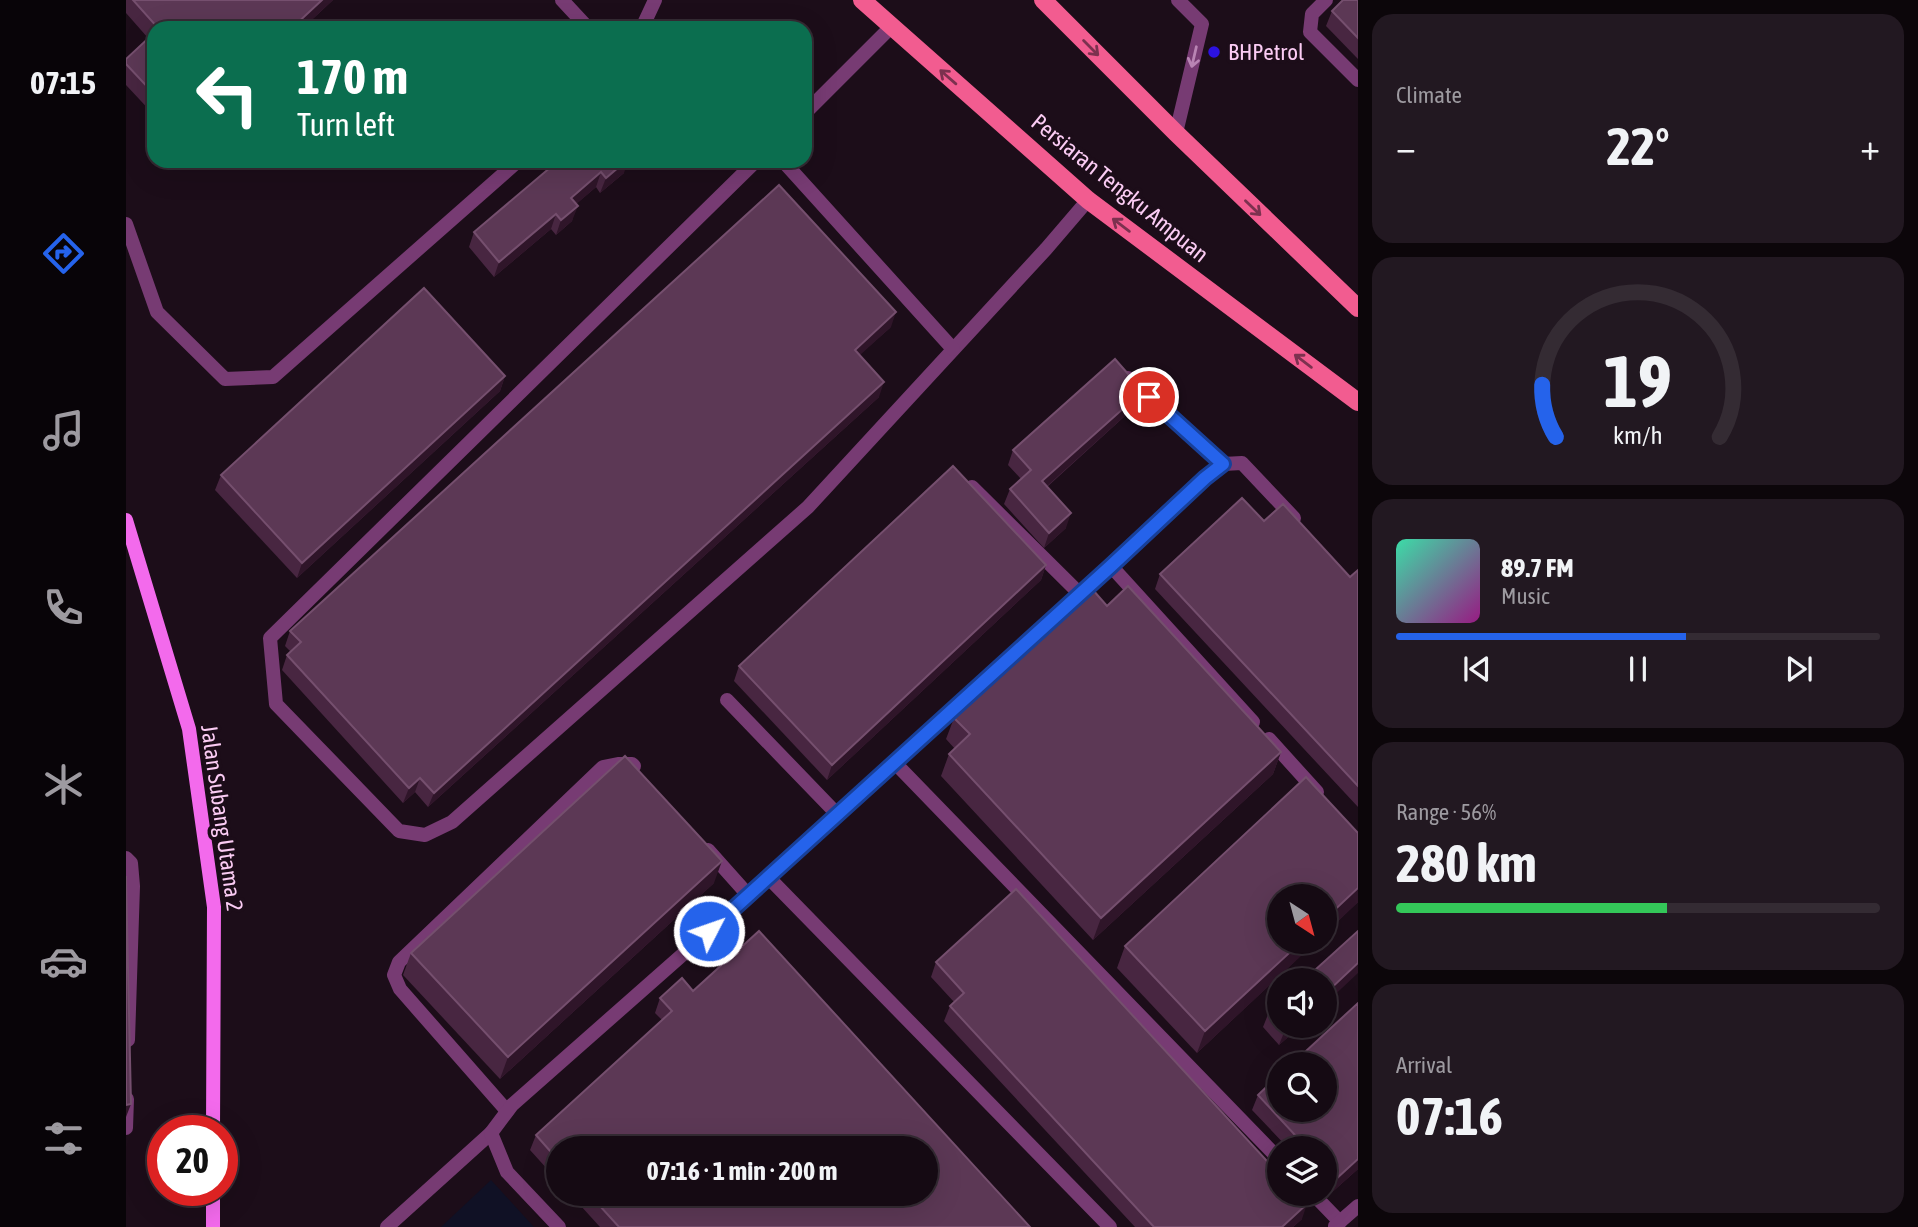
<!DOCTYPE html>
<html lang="en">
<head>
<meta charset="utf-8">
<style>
  :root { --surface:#150a13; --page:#221821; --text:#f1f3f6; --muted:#9d9aa0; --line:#342b33; --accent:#2563eb }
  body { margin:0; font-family:"Asap Condensed",sans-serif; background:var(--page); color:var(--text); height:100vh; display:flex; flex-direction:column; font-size:26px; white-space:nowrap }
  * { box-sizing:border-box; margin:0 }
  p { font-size:23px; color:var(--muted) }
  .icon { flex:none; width:38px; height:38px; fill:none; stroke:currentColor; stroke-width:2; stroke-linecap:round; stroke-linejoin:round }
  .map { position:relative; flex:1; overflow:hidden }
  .side { display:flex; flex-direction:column; gap:14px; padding:14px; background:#0c060a; width:560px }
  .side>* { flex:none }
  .banner { position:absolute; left:21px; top:21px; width:665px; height:147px; border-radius:21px; box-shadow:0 7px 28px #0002,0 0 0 2px var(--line); background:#0b6e4f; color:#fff; overflow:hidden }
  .needle { width:46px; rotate:144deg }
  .fabs { position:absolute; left:1141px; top:884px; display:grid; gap:14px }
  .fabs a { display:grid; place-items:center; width:70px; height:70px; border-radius:50%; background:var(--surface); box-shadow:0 7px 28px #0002,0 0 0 2px var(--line); font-size:35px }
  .speed { position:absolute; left:21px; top:1115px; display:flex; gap:14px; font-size:35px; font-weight:700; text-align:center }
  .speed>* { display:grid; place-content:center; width:91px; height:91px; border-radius:50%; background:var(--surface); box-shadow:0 7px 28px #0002,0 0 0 2px var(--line); line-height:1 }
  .speed .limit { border:10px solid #d22; background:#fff; color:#111 }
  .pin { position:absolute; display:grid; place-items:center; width:60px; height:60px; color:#fff; margin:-30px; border:4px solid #fff; border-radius:50%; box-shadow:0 2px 7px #0007 }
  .me { position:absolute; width:77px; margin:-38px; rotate:49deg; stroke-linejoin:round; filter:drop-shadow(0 0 5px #0008) }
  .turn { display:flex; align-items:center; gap:24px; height:147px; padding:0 35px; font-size:32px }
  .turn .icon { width:91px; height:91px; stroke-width:2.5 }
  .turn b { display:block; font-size:49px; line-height:60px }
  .big { font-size:52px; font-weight:700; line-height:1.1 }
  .side .widget { flex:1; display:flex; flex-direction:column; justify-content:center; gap:10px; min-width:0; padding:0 24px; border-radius:21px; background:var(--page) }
  .side .dial { align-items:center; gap:0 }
  .dial svg { height:182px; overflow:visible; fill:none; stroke:var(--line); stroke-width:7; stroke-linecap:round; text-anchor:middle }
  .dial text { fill:var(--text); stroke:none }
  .song { display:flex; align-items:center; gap:21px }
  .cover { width:84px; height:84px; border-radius:10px; background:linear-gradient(135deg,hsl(160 70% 55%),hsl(310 70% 35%)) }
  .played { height:7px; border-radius:4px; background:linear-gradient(90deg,var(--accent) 60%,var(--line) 60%) }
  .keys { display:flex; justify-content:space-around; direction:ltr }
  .heat { display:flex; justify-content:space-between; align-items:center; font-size:38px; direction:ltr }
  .charge { height:10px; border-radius:5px; background:linear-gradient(90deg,#34c759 56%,var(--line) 0) }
  .trip { position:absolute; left:420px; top:1136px; width:392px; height:70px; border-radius:35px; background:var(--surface); box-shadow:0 7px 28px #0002,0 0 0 2px var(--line); font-weight:700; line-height:70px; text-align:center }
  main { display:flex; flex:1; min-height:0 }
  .menu { display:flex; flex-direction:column; width:126px; justify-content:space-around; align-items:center; background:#080408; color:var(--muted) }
  .menu .icon { width:49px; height:49px }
  .menu .active { color:var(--accent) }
  .menu b { font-size:32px; color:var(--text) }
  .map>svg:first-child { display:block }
</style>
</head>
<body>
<main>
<nav class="menu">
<b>07:15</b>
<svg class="icon active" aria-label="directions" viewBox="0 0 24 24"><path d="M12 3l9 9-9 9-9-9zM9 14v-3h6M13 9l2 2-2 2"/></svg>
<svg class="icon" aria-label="music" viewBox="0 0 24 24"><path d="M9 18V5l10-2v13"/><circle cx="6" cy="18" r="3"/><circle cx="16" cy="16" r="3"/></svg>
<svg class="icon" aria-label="phone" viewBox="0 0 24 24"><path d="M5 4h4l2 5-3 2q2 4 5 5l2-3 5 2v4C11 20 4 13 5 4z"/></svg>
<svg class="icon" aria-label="climate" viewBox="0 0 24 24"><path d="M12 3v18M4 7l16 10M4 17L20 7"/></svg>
<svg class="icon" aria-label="car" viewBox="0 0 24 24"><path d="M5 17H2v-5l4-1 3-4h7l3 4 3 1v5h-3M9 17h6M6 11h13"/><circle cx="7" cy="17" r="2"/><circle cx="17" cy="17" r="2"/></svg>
<svg class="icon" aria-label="filters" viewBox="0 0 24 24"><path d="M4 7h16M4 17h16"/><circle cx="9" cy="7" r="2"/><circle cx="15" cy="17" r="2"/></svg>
</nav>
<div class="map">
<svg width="1232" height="1227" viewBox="0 0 1232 1227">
  <rect width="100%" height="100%" fill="#1c0d19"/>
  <polygon fill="#101125" points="365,1180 408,1227 315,1227"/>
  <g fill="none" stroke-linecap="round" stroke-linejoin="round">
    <g stroke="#773b73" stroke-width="14">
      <polyline points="436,0 462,28"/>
      <polyline points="1200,0 1186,14 1184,32 1232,80"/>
      <polyline points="516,28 529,0"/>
      <polyline points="679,113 765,27"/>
      <polyline points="1050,133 1076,24 1052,0"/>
      <polyline points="630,161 144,638 150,704 273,831 299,835 326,822 682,507 920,249 962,200"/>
      <polyline points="657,161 827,349"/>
      <polyline points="0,224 31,312 99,379 147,377 392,161"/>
      <polyline points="1002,378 1097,464"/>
      <polyline points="846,487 954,594"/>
      <polyline points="985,566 1127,722"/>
      <polyline points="601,700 711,814"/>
      <polyline points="1143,739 1191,792"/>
      <polyline points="769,763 1153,1159"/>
      <polyline points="582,850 623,896"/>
      <polyline points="642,877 984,1227"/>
      <polyline points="381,1111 274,989 268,975 273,962 477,767 492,764 506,764 508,766"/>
      <polyline points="1187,1194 1214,1222"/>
      <polyline points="1209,1226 1232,1206"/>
      <polyline points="261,1227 365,1133"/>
      <polyline points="433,1227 381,1172 365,1133 386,1105 623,896 642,877 985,566 1079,478 1097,464 1116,463 1168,518"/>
    </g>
    <g stroke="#773b73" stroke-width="14">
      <polyline points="0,858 5,863 7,886 2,1040"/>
      <polyline points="0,1128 1,1099"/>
    </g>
    <g stroke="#f36aec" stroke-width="14">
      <polyline points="0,520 63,729 88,907 87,1130"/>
      <polyline points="87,1227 87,1190"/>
    </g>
    <g stroke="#f25c90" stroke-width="18">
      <polyline points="736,0 962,200 1232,402"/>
      <polyline points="917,0 1050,133 1232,308"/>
    </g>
  </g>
  <g fill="#482641">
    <polygon points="0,0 207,0 177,28 28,28 28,115 0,85 0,59 22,38 0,13"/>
    <polygon points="1232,0 1232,59 1200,26 1206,11"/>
    <polygon points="432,161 498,173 474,193 470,187 450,204 446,221 430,235 425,229 368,277 343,247 348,232"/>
    <polygon points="765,327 733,355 753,397 302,807 289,792 277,803 156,670 161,655 165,652 159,646 164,631"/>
    <polygon points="379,376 374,391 171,578 89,490 95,475"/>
    <polygon points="1011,405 921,487 940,528 918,548 878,504 884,489 895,479 882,465 887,450"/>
    <polygon points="1138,521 1224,577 1232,570 1232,807 1029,589 1034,574"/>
    <polygon points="920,565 915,580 701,780 608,681 613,666"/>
    <polygon points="981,606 1155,752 1147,774 967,940 815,776 823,754 829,749 820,739 828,718"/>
    <polygon points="1232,833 1232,902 1071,1053 991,968 999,946"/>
    <polygon points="588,883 374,1079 277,975 285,953"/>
    <polygon points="810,962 1176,1219 1167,1227 1009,1227 818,1021 824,1006 828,1002 805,977"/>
    <polygon points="567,991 904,1227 474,1227 444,1194 800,1194 432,1148 432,1181 404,1150 410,1135 536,1020 529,1013 534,998"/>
    <polygon points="1153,1003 1153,1026 1175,1026 1153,1045 1137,1027 1143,1012"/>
    <polygon points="1232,1003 1232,1169 1204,1194 1199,1188 1199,1148 1162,1148 1126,1110 1132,1095"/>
  </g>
  <g fill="#2f1529">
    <polygon points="196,0 207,0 177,28 166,28"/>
    <polygon points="500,161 502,161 498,173 474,193 480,178"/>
    <polygon points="475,172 470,187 440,213 445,198"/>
    <polygon points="452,206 446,221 430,235 435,220"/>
    <polygon points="430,214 425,229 368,277 373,262"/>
    <polygon points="770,312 765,327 723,365 729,350"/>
    <polygon points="379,376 374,391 171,578 176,563"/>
    <polygon points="758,382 753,397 302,807 308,793"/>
    <polygon points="1017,391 1011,405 910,496 916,481"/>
    <polygon points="945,513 940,528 918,548 923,533"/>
    <polygon points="920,565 915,580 701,780 706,765"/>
    <polygon points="1155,752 1147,774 967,940 975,918"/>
    <polygon points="294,778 289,792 277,803 283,788"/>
    <polygon points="596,861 588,883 374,1079 382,1057"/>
    <polygon points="1232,888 1232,902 1199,934 1199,919"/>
    <polygon points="1175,942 1190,942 1071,1053 1079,1031"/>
    <polygon points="1232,963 1232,973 1199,1004 1199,994"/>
    <polygon points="1164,1026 1175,1026 1153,1045 1159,1030"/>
    <polygon points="5,1104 0,1117 0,1105"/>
    <polygon points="1232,1159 1232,1169 1204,1194 1210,1179"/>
    <polygon points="1181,1204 1176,1219 1167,1227 1156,1227"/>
  </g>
  <g fill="#5c3855" stroke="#754f6e" stroke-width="2">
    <polygon points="7,0 196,0 166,28 32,28"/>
    <polygon points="1217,0 1232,0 1232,38 1206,11"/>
    <polygon points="28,33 28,94 0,64 0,59"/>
    <polygon points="432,161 500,161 480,178 475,172 445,198 452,206 435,220 430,214 373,262 348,232"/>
    <polygon points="653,185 770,312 729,350 758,382 308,793 294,778 283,788 161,655 175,642 164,631"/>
    <polygon points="298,288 379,376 176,563 95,475"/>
    <polygon points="989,359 1017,391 916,481 945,513 923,533 884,489 905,470 887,450"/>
    <polygon points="827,466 920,565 706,765 613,666"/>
    <polygon points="1116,498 1138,521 1157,504 1224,577 1232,570 1232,786 1034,574"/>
    <polygon points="1002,586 1155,752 975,918 823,754 844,734 828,718 967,590 981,606"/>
    <polygon points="499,756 596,861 382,1057 285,953"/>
    <polygon points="1180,777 1232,833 1232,888 1199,919 1199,896 1153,896 1153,942 1175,942 1079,1031 999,946"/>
    <polygon points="0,876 5,1104 0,1105"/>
    <polygon points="890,889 1153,1174 1153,1194 1172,1194 1181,1204 1156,1227 1028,1227 824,1006 838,993 810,962"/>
    <polygon points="633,931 904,1227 493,1227 463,1194 800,1194 800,1148 432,1148 432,1160 410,1135 546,1011 534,998 556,978 567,991"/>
    <polygon points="1232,931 1232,963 1199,994 1199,980 1178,980"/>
    <polygon points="1153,1003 1153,1024 1143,1012"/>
    <polygon points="1232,1003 1232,1159 1210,1179 1199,1167 1199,1148 1181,1148 1132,1095 1153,1075 1153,1110 1199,1110 1199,1064 1166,1064"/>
    <polygon points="1155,1026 1164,1026 1159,1030"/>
  </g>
  <defs><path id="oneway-shaft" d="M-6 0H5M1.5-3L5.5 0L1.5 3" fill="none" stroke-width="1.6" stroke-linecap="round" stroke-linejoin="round" transform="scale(1.75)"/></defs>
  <g stroke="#7c314f">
    <use href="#oneway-shaft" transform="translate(965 48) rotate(45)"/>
    <use href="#oneway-shaft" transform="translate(822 77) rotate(-139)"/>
    <use href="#oneway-shaft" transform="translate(1127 208) rotate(44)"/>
    <use href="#oneway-shaft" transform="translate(995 225) rotate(-143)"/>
    <use href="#oneway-shaft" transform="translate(1177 361) rotate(-143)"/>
  </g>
  <use stroke="#b984b4" href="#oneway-shaft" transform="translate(1068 57) rotate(103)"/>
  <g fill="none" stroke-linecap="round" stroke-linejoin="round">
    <defs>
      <polyline id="route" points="583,931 985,566 1079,478 1097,464 1023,397"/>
    </defs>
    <use href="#route" stroke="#184099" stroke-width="18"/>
    <use href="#route" stroke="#2563eb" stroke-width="12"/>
  </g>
  <circle fill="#2c12e1" stroke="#1c0d19" stroke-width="2.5" cx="1088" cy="52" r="7"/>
  <g text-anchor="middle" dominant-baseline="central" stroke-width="7" stroke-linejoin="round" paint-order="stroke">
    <g font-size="23" fill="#fbccf4" stroke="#1c0d19" text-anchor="start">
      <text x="1102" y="52">BHPetrol</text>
    </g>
    <g font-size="23" fill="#fbccf4" stroke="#1c0d19">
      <text transform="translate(994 188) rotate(39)">Persiaran Tengku Ampuan</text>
      <text transform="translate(96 818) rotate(82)">Jalan Subang Utama 2</text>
    </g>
  </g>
</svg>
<div class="fabs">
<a><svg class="needle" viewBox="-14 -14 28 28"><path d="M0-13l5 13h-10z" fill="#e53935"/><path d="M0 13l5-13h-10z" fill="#9d9aa0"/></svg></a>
<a><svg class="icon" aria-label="sound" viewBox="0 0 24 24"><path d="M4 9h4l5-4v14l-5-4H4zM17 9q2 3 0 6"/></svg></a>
<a><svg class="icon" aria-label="search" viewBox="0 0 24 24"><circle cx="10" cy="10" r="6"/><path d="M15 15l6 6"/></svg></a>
<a><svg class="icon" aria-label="layers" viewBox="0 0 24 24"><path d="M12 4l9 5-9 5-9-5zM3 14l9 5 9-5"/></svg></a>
</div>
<div class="speed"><div class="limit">20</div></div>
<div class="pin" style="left:1023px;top:397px;background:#d93025"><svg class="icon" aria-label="arrive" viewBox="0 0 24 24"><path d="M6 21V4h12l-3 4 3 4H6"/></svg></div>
<svg class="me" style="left:583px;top:931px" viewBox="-20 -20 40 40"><circle r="17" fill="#2563eb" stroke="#fff" stroke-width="3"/><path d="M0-11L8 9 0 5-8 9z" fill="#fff"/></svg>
<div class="trip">07:16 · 1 min · 200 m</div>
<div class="banner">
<div class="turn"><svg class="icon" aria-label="left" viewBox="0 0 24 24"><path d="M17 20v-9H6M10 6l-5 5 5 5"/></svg><div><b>170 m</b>Turn left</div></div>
</div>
</div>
<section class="side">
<div class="widget"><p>Climate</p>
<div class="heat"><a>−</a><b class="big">22°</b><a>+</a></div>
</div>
<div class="widget dial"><svg viewBox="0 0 100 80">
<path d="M14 69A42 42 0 1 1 86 69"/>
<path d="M14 69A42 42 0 0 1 8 46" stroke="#2563eb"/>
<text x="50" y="56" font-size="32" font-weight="700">19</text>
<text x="50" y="72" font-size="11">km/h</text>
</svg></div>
<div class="widget">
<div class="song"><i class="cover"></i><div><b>89.7 FM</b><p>Music</p></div></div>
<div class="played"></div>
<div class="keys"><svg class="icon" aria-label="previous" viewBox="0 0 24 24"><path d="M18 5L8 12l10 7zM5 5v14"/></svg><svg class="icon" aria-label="pause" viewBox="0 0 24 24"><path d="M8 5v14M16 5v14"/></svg><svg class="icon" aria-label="next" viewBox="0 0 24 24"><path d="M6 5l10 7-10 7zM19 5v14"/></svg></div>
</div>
<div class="widget"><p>Range · 56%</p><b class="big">280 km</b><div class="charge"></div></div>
<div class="widget"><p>Arrival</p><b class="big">07:16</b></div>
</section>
</main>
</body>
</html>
